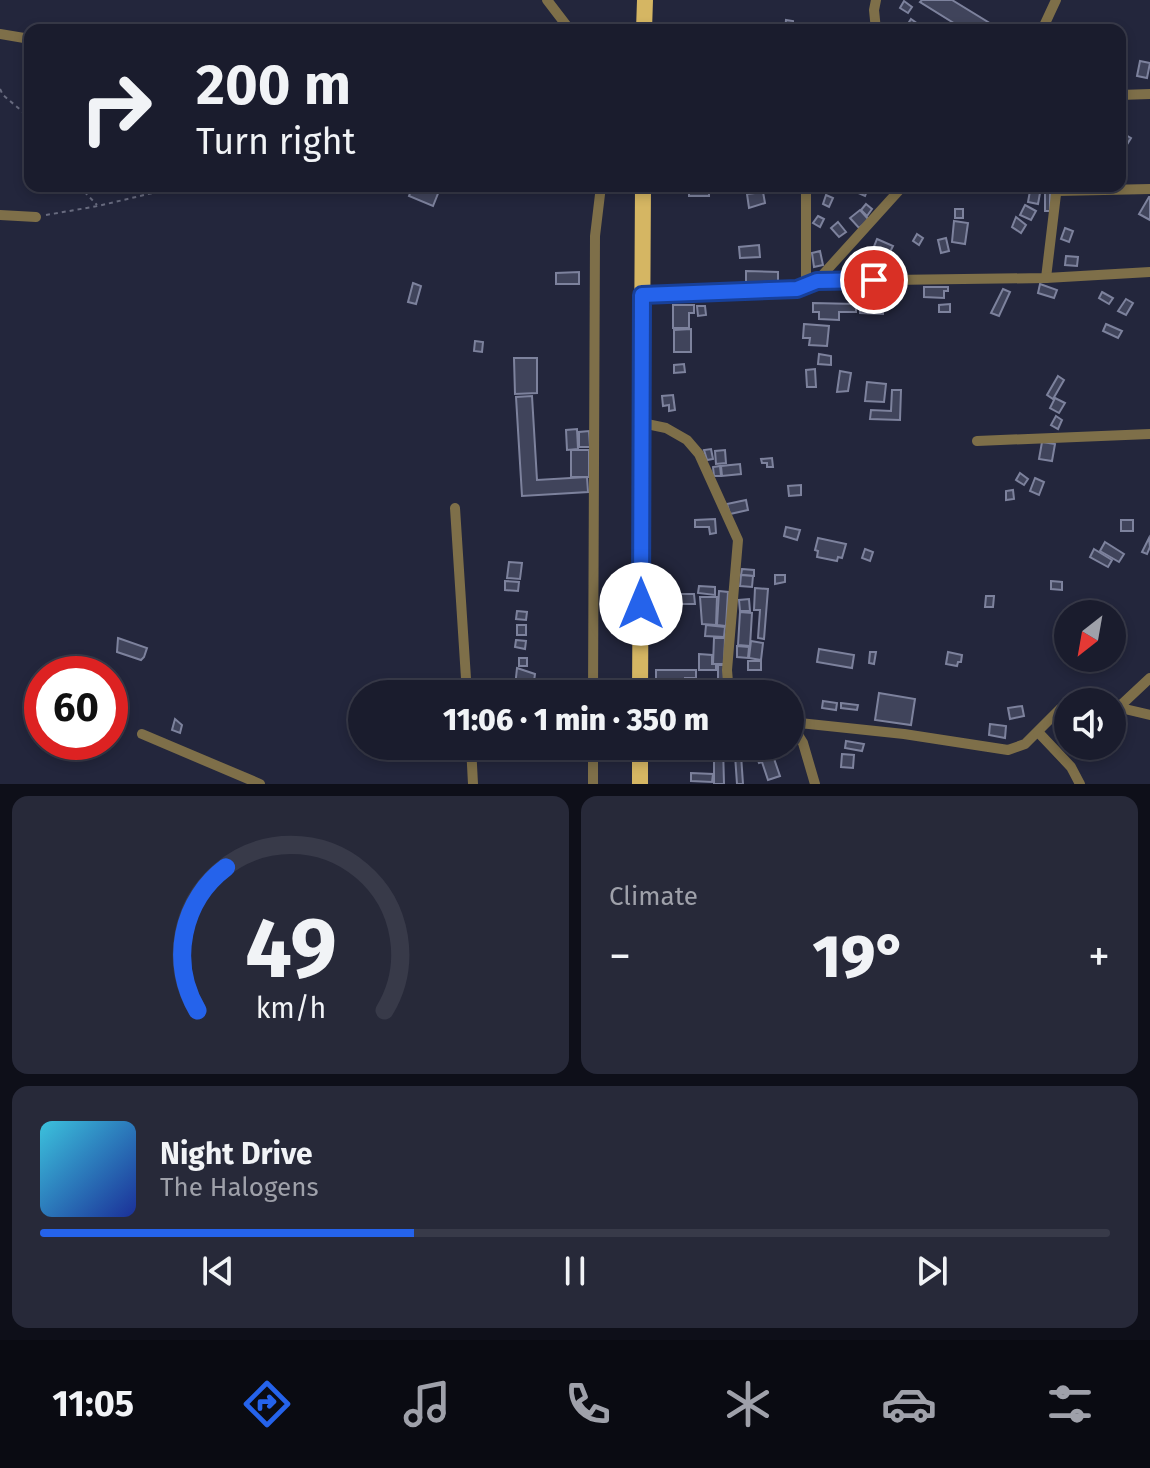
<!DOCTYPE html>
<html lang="en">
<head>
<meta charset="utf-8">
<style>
  :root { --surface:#1a1c2d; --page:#272939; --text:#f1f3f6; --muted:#9fa1aa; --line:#383a49; --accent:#2563eb }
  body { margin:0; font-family:"Fira Sans",sans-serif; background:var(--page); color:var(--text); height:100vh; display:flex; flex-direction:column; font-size:30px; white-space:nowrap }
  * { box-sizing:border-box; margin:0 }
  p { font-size:26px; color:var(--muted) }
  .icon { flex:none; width:44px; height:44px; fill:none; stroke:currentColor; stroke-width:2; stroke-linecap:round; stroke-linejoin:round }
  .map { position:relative; height:784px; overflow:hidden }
  .side { display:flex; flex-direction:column; gap:12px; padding:12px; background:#0e0f19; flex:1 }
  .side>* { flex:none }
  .hud { position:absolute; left:24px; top:24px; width:1102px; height:168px; border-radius:16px; box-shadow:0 4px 12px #0003,0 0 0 2px var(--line); background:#1a1c2d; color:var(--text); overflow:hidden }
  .needle { width:52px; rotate:211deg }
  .fabs { position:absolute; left:1054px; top:600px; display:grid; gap:16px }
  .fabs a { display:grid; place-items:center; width:72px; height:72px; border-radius:50%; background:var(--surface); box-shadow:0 4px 12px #0003,0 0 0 2px var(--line); font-size:40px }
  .speed { position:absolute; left:24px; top:656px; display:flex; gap:16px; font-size:40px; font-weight:700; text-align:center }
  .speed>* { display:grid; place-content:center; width:104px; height:104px; border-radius:50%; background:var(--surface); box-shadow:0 4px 12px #0003,0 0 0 2px var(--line); line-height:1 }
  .speed .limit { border:12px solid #d22; background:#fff; color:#111 }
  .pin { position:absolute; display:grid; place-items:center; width:68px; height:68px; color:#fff; margin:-34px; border:4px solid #fff; border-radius:50%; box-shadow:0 2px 8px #0007 }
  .me { position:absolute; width:88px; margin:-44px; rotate:0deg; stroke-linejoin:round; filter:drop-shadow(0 0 6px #0008) }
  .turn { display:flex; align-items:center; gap:28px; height:168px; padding:0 40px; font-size:36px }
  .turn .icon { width:104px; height:104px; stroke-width:2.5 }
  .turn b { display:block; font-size:56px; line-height:68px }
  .big { font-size:60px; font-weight:800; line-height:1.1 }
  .side .card { flex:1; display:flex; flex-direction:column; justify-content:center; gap:12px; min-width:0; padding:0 28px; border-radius:16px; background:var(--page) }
  .side .dial { align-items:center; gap:0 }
  .dial svg { height:208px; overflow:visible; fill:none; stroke:var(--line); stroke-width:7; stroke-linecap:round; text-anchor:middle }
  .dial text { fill:var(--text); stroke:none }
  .song { display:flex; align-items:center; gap:24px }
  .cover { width:96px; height:96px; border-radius:12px; background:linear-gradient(135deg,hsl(190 70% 55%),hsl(230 70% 35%)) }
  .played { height:8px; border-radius:4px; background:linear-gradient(90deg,var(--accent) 35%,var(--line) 35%) }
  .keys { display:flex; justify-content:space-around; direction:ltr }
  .heat { display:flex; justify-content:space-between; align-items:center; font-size:44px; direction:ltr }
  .side .tiles { flex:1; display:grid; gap:12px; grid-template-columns:1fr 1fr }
  .card:last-child { grid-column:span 2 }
  .trip { position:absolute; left:348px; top:680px; width:456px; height:80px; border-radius:40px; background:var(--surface); box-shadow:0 4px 12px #0003,0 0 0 2px var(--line); font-weight:800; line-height:80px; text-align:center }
  .menu { display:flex; height:128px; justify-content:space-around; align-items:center; background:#0a0b12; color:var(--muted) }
  .menu .icon { width:56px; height:56px }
  .menu .active { color:var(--accent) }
  .menu b { font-size:36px; color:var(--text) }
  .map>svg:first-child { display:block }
</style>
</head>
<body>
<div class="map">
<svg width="1150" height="784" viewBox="0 0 1150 784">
  <rect width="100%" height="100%" fill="#23263c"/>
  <g fill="#40445b" stroke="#7d829d" stroke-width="2">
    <polygon points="922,0 952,0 1001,30 965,30 920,2"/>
    <polygon points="904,1 912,7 908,13 900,8"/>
    <polygon points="911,19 925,29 924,30 904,30"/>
    <polygon points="786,20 793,21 793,30 785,30"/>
    <polygon points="1140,61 1150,63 1147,78 1137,76"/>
    <polygon points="1124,134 1131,138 1126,146 1120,142"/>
    <polygon points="413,186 441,186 433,206 409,196"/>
    <rect x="689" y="186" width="20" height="10"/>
    <polygon points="859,186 869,186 865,196 856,192"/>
    <polygon points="1030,191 1040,193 1038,204 1028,202"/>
    <polygon points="763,192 765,203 749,208 747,194"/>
    <rect x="1045" y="192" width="5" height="19"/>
    <polygon points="826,195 833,198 829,207 823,204"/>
    <polygon points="1149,197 1150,197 1150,220 1139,214"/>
    <polygon points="866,204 872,209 867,216 861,210"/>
    <polygon points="1025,205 1036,211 1031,220 1020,215"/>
    <rect x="955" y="209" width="8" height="9"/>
    <polygon points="860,210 869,220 859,228 850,218"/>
    <polygon points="818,216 824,219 820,227 813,223"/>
    <polygon points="1016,217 1026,225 1021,233 1012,227"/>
    <polygon points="954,221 968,223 965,244 952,242"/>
    <polygon points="838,222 846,232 839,237 831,228"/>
    <polygon points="1065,228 1073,231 1069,242 1061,239"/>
    <polygon points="917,234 923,238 919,245 913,241"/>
    <polygon points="946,238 949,251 941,253 938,240"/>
    <polygon points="877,239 893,246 888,256 873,249"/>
    <polygon points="759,245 760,257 740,258 739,247"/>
    <polygon points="820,251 823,265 814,267 812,253"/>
    <polygon points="1066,256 1078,257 1077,266 1065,265"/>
    <polygon points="746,271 778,272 778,282 746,282"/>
    <polygon points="579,272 579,284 556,284 556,273"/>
    <polygon points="413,283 421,286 416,304 408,302"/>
    <polygon points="1040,284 1057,290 1054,298 1038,293"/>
    <polygon points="924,287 948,287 948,291 944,291 944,298 924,297"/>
    <polygon points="1003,289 1010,292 999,316 991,313"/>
    <polygon points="1102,292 1113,298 1109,304 1099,298"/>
    <polygon points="882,296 882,300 862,301 862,297"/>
    <polygon points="1126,299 1133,303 1126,315 1118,311"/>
    <polygon points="813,303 856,304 856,312 839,312 839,320 819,319 819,312 813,312"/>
    <polygon points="860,304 883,304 883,314 860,313"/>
    <polygon points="950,304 950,312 939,312 939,305"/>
    <polygon points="673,305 694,305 694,313 689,313 689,328 673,328"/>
    <polygon points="697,306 705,306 706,315 698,316"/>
    <polygon points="804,324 829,326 827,346 809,345 810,338 803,338"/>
    <polygon points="1106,324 1122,331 1118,338 1103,331"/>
    <polygon points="691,329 691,352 674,352 674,330"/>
    <polygon points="475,341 483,342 482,352 474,351"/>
    <polygon points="819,354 831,356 831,365 818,364"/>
    <polygon points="514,358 537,358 537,393 515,394"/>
    <polygon points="684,364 685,372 674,373 674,365"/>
    <polygon points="815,369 816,387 807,387 806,370"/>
    <polygon points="840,371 851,373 848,391 837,392"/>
    <polygon points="1058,376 1064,380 1053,399 1047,395"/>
    <polygon points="867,382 886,384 884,402 865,401"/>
    <polygon points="892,390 901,390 900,420 870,419 871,410 891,411"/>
    <polygon points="673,395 675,410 669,411 669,405 663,406 662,396"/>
    <polygon points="532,396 537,480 587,477 588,492 522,496 516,397"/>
    <polygon points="1055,398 1065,403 1059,413 1050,408"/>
    <polygon points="1056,416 1062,420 1058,429 1051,425"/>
    <polygon points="577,429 578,449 567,450 566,430"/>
    <polygon points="589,431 590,447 579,447 579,432"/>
    <polygon points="1042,442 1055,444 1052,461 1039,459"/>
    <polygon points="711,449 713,459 707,460 704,450"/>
    <rect x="571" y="450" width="18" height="27"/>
    <polygon points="725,450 726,463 716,464 715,451"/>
    <polygon points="772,458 773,467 767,467 767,463 762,463 761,459"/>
    <polygon points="740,464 741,474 722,476 721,466"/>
    <polygon points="720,466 721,476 714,476 713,467"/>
    <polygon points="1020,473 1028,479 1024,485 1016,480"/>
    <polygon points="1035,478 1044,482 1039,495 1030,491"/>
    <polygon points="801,485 801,495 789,496 788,486"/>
    <polygon points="1013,490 1014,499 1006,500 1006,491"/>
    <polygon points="746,500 748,510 730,514 727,504"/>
    <polygon points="715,519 716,533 710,534 709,527 695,527 695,520"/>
    <rect x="1121" y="520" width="12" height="11"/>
    <polygon points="786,527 800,530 797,540 784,536"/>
    <polygon points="818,538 846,544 842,558 838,557 837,561 817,557 818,551 815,550"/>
    <polygon points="1149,538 1150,547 1147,554 1142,552"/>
    <polygon points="1105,542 1124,554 1119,562 1100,551"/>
    <polygon points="865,549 873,552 870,561 862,558"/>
    <polygon points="1094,549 1112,560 1108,567 1090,557"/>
    <polygon points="509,562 522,563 520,579 507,578"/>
    <polygon points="742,569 754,570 754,576 741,575"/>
    <polygon points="741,575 753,576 752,587 740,586"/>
    <polygon points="775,575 785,575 785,582 775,584"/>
    <polygon points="505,581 519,582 518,591 505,590"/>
    <polygon points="1051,581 1062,582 1062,590 1051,589"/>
    <polygon points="699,586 715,587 715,595 698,593"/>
    <polygon points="755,588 768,589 764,639 758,638 760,610 754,610"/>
    <polygon points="719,591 728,592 726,626 717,625"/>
    <polygon points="658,594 694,594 695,604 658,604"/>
    <polygon points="986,596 994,596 993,607 985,607"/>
    <polygon points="700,597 717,597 716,625 702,624"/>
    <polygon points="749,599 750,611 740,611 739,600"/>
    <polygon points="517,611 527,612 526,620 516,619"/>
    <polygon points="740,612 752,613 750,646 738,645"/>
    <rect x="517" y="625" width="9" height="10"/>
    <polygon points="706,625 725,627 724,637 705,636"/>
    <polygon points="118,638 147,648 144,657 141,660 117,652"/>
    <polygon points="714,638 725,638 724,664 713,664"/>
    <polygon points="516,640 526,641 525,649 515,647"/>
    <polygon points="751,641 763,643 761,660 749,658"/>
    <polygon points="737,646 749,647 748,658 737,657"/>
    <polygon points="819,649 854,655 852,668 817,662"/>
    <polygon points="870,652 876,652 874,664 869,663"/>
    <polygon points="948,652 962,655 961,662 958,662 957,666 946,664"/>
    <polygon points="699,654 712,655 712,664 716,664 716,670 699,670"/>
    <rect x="519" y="658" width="8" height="8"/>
    <rect x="748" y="661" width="13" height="9"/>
    <rect x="718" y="665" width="6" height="15"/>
    <polygon points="517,668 535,674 533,689 515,687"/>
    <polygon points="656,670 696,670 696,678 685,678 685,683 656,683"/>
    <polygon points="712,682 713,692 707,692 705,683"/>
    <polygon points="879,693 915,699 911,725 875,720"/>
    <polygon points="823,701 837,703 836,710 822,708"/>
    <polygon points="841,703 858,705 857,710 841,708"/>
    <polygon points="1022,706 1024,716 1010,719 1008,708"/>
    <polygon points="175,719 182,725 180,733 172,730"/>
    <polygon points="990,724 1006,726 1005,738 989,735"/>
    <polygon points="846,741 864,744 862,751 845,748"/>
    <polygon points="723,746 724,784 714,784 714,757 661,757 661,747"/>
    <polygon points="735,746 753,746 754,756 747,756 747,752 736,752"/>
    <polygon points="761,750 762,753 771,750 780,776 768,780 762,762 759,763 755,752"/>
    <polygon points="842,754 854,755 853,768 841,767"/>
    <polygon points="735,755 741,755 743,784 737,784"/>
    <polygon points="691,773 713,774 712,782 691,781"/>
  </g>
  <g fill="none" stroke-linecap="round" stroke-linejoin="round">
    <g stroke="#686b7f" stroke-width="2" stroke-dasharray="4 4" stroke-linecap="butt">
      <polyline points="0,89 3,95 30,118"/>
      <polyline points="79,186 97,205"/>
      <polyline points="46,215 98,206 182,186"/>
    </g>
    <g stroke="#7e6f49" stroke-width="10">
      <polyline points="547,0 570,30"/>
      <polyline points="876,0 874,10 876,30"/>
      <polyline points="1042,30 1056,0"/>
      <polyline points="0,34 30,39"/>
      <polyline points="1120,95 1150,94"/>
      <polyline points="806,186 806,287"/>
      <polyline points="1058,191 1150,189"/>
      <polyline points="0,215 36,217"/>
      <polyline points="1046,278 1057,186"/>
      <polyline points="817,281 1046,278 1150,272"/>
      <polyline points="642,295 806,287 817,281 903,186"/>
      <polyline points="642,423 666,428 687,440 699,454 738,540 727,670 729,694"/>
      <polyline points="977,441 1150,434"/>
      <polyline points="455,508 467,694"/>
      <polyline points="593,694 595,236 601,186"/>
      <polyline points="1112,706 1150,715"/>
      <polyline points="1120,706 1150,678"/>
      <polyline points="790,722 904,734 1008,750 1025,744 1060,709 1068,704"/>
      <polyline points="790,722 803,743 815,784"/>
      <polyline points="1038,732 1071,767 1080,784"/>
      <polyline points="142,734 260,784"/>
      <polyline points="471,746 473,784"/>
      <polyline points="593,784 593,746"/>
    </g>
    <g stroke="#d5b663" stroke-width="16">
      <polyline points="644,30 645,0"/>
      <polyline points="640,694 643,186"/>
      <polyline points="640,784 640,746"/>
    </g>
  </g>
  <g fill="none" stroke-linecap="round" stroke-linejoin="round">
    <defs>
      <polyline id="route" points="641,604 642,295 797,289 817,281 874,280"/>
    </defs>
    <use href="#route" stroke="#184099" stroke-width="20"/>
    <use href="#route" stroke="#2563eb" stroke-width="14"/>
  </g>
</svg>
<div class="fabs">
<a><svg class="needle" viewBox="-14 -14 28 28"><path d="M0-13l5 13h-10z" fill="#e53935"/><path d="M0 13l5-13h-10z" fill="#9fa1aa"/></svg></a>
<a><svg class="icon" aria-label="sound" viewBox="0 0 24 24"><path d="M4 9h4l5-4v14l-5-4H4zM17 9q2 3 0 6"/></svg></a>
</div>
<div class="speed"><div class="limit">60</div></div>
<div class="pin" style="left:874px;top:280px;background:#d93025"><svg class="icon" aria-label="arrive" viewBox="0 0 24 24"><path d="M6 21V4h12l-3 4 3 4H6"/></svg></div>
<svg class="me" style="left:641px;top:604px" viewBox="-20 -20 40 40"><circle r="19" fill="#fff"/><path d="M0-13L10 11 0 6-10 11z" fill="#2563eb"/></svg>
<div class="trip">11:06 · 1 min · 350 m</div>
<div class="hud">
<div class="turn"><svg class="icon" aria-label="right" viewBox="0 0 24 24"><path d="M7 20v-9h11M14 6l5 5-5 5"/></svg><div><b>200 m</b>Turn right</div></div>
</div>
</div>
<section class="side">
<div class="tiles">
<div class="card dial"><svg viewBox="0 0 100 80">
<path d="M14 69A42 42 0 1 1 86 69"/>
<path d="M14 69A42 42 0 0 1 25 14" stroke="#2563eb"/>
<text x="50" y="56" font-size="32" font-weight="700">49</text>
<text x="50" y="72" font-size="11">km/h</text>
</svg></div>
<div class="card"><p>Climate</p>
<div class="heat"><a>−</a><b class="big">19°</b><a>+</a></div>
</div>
<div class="card">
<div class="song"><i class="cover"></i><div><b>Night Drive</b><p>The Halogens</p></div></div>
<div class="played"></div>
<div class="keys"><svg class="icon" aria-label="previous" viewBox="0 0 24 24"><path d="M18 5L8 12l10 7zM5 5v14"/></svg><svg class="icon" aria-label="pause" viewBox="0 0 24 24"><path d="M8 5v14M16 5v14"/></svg><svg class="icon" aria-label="next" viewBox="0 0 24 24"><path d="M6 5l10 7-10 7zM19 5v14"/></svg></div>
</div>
</div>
</section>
<nav class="menu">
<b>11:05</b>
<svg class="icon active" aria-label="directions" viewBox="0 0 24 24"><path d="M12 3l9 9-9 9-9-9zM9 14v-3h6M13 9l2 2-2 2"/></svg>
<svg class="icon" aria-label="music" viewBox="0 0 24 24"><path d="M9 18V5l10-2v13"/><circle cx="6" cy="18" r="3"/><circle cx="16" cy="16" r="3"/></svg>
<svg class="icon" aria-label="phone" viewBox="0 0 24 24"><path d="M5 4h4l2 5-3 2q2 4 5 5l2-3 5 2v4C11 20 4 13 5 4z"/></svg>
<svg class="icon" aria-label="climate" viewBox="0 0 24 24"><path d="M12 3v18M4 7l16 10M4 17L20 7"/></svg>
<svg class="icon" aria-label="car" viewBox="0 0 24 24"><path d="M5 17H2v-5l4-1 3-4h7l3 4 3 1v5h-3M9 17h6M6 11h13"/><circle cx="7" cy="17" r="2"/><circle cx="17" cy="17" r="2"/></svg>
<svg class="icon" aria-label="filters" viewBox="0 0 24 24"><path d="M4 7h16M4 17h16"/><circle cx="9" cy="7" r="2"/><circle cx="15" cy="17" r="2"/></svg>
</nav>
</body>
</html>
